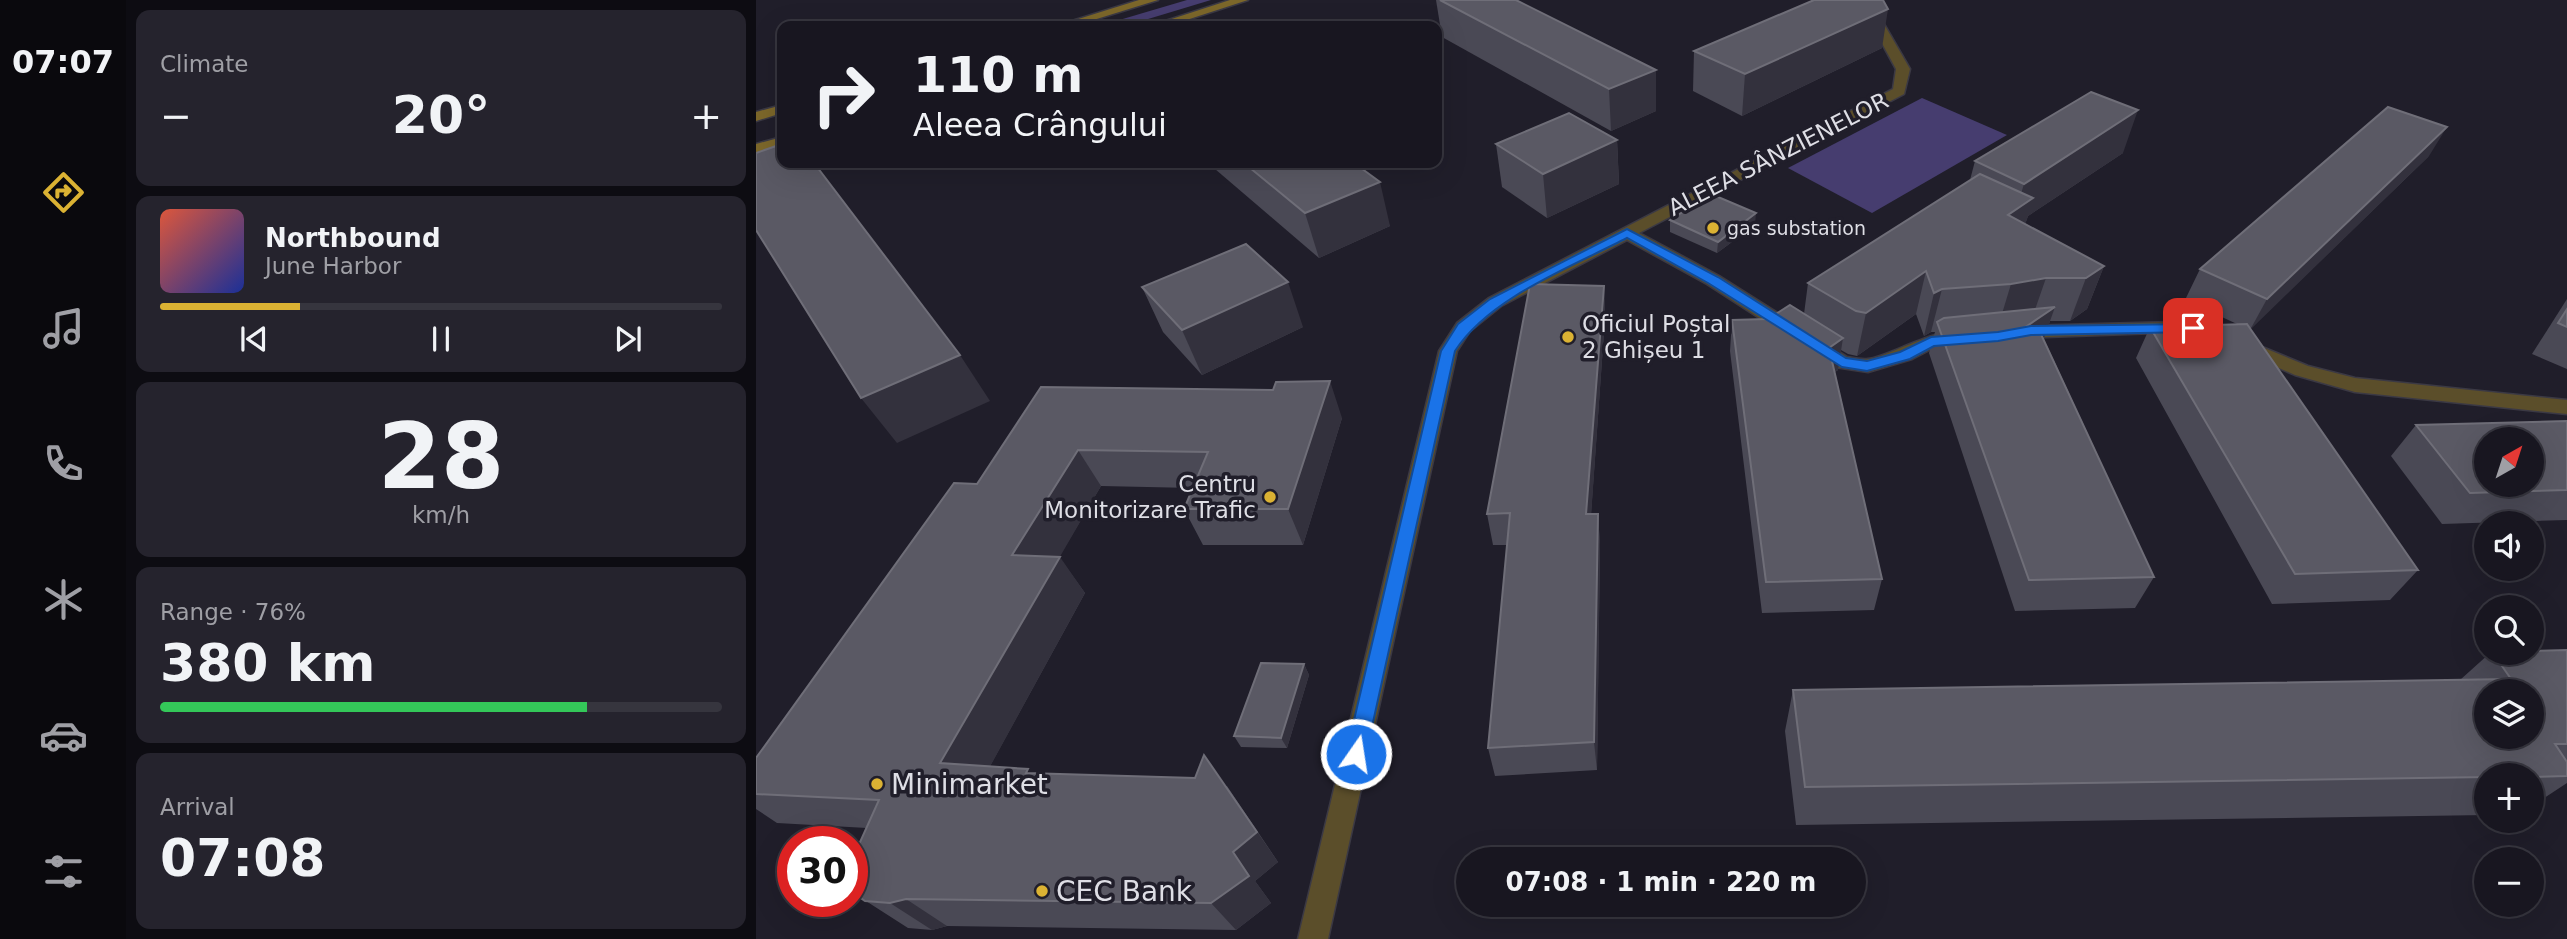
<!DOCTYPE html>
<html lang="en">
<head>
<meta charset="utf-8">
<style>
  :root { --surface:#181620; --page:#25232d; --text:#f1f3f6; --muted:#9f9fa5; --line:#36353e; --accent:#dbb233 }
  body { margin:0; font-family:"DejaVu Sans",sans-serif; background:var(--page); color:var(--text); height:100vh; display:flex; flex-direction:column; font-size:26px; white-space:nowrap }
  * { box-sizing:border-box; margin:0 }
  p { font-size:23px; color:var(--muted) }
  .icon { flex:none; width:38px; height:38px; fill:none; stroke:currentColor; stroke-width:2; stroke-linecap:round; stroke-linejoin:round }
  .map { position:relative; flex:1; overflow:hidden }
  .sheet { display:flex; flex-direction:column; gap:10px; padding:10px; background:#0d0c12; width:630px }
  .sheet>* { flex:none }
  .top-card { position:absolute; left:21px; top:21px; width:665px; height:147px; border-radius:14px; box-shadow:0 7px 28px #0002,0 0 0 2px var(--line); background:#181620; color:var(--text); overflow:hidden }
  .needle { width:46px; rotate:39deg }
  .tools { position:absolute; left:1718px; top:427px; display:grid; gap:14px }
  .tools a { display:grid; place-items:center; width:70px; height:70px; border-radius:50%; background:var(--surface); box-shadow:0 7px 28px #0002,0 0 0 2px var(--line); font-size:35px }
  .speed { position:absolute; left:21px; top:826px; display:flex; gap:14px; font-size:35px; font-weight:700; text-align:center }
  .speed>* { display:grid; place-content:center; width:91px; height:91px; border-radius:50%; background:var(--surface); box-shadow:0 7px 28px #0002,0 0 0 2px var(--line); line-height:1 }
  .speed .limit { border:10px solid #d22; background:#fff; color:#111 }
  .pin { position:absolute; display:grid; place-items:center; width:60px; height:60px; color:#fff; margin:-30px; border-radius:14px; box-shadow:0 4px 10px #0006 }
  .me { position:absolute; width:77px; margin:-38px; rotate:13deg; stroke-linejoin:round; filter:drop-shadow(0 0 5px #0008) }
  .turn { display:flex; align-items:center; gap:24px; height:147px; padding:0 21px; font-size:32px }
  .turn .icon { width:91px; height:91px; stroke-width:2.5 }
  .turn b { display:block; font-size:49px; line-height:60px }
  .big { font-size:52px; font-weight:600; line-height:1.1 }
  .sheet .widget { flex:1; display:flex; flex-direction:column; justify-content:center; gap:10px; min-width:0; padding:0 24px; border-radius:14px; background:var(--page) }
  .sheet .dial { align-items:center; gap:0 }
  .dial b { font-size:91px; line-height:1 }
  .song { display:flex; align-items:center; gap:21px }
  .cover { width:84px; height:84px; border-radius:10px; background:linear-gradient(135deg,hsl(10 70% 55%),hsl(230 70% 35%)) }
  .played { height:7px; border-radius:4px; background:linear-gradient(90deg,var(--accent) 25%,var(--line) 25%) }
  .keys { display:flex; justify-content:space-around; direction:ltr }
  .heat { display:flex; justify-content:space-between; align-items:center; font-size:38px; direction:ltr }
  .charge { height:10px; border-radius:5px; background:linear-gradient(90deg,#34c759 76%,var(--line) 0) }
  .trip { position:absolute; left:700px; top:847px; width:410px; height:70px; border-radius:35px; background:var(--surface); box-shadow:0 7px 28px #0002,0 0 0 2px var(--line); font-weight:600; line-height:70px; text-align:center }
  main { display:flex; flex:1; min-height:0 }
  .tabs { display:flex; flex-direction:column; width:126px; justify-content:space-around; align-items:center; background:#0a090d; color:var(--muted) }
  .tabs .icon { width:49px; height:49px }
  .tabs .selected { color:var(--accent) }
  .tabs b { font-size:32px; color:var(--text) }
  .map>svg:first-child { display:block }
</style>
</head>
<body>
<main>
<nav class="tabs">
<b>07:07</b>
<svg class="icon selected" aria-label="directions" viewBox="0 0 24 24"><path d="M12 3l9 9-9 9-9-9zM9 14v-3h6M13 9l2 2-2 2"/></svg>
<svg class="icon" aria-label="music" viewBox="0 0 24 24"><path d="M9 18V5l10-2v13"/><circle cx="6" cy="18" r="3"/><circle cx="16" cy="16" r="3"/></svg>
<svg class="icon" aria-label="phone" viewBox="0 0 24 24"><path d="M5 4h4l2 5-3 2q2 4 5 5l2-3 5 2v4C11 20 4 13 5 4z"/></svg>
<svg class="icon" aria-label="climate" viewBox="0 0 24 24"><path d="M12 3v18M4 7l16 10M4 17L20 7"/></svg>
<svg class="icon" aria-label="car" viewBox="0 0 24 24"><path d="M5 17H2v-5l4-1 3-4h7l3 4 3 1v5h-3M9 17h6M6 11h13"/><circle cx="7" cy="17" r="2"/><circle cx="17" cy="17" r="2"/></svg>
<svg class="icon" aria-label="filters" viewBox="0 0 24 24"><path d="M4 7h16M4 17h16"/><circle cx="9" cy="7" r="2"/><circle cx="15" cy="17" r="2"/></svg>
</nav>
<section class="sheet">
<div class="widget"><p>Climate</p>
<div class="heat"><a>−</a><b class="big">20°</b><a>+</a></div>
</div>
<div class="widget">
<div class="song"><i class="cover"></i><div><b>Northbound</b><p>June Harbor</p></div></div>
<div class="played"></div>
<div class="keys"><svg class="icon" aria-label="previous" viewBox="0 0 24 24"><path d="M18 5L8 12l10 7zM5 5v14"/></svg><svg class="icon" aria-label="pause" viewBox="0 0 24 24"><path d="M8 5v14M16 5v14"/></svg><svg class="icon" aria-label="next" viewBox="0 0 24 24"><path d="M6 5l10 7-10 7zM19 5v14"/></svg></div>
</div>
<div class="widget dial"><b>28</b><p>km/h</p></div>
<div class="widget"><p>Range · 76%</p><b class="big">380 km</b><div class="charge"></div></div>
<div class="widget"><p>Arrival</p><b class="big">07:08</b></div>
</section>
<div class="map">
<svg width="1811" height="939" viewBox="0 0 1811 939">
  <rect width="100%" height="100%" fill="#201e2a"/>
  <g fill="#463d6f">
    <polygon points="431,0 455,0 369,26 343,26"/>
    <polygon points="1166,98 1251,135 1116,213 1032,168"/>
  </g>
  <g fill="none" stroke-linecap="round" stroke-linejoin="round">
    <defs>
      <g id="minor">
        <path d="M 1115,8 L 1121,12 L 1154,69 L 1148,94 L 883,233 L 963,276 L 1091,357 C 1097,358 1106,360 1112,359 C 1135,357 1197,316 1214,339 L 1205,345 L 1179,347 L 1156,359 L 1112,372 L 1079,367 L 951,284 L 871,240 L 745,306 L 714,331 L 701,351 L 572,939 L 542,939 L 683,351 L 701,323 L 733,298 L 1137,89 L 1140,69 L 1109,12 Z"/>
        <polygon points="1421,322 1427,324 1430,328 1427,332 1265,338 1256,332 1265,326"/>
        <polygon points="1489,340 1552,366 1599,378 1811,400 1811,414 1599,392 1539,375 1482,350 1480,346"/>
      </g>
      <g id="secondary">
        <polygon points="383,0 402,0 318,26 300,26"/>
        <polygon points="474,0 492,0 412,26 394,26"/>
        <polygon points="26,105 26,113 0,121 0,112"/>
        <polygon points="26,137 26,146 0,153 0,144"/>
      </g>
    </defs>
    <use href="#minor" stroke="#3b3944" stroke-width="3"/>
    <use href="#secondary" stroke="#3b3944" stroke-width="3"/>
    <use href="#minor" fill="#5b4e2a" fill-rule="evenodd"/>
    <use href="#secondary" fill="#7c672a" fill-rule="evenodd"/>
  </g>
  <g fill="#4a4955">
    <polygon points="680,0 760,0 900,111 855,131 686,37"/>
    <polygon points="1126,48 986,116 937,91 938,51"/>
    <polygon points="861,140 863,184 791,218 746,187 740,144"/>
    <polygon points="1367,153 1272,216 1269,224 1348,266 1331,309 1314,321 1294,321 1288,339 1398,577 1379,608 1259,611 1173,353 1179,332 1175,332 1168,336 1160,314 1101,356 1092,354 1085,350 1082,370 1079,372 1126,579 1118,610 1006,613 974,351 976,320 1012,319 1048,314 1052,283 1214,180 1219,161"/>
    <polygon points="1673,156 1494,329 1662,570 1634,600 1516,604 1380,358 1394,327 1481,324 1429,300 1444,269"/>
    <polygon points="452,163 598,163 634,226 563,258"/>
    <polygon points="914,220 999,225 961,253 914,232"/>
    <polygon points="848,286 849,318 835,514 842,514 844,545 841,770 739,776 732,748 751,545 737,545 731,514"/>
    <polygon points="386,287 547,327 446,375 407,332"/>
    <polygon points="1811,299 1811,369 1776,354"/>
    <polygon points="285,387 586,418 547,545 447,545 428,509 437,488 345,486 303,557 329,593 234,766 277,774 471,786 522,862 499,881 515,903 480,930 191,926 176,930 152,928 99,894 111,828 21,823 0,809 0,758 221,484"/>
    <polygon points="1811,421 1811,520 1686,524 1635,456 1660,425"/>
    <polygon points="1811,650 1811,783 1776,806 1776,775 1731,775 1731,815 1040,825 1029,731 1037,690 1704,680 1734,653 1776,653"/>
    <polygon points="548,664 553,675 531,748 485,747 478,736"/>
  </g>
  <g fill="#33313d">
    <polygon points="1132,9 1126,48 986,116 989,74"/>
    <polygon points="900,70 900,111 855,131 853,89"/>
    <polygon points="1382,110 1367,153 1272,216 1264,240 1252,215 1260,210 1268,184"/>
    <polygon points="1691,127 1673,156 1494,330 1511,299"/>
    <polygon points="861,140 863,184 791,218 787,174"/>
    <polygon points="624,182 634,226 563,258 549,213"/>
    <polygon points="1000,213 999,225 961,253 962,242"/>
    <polygon points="1348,266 1331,309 1314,321 1330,278"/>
    <polygon points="1170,271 1160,314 1101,356 1110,313"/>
    <polygon points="1290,278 1275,321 1242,327 1255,284"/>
    <polygon points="532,282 547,327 446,375 426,330"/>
    <polygon points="848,286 849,318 833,545 830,514"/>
    <polygon points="1186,289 1175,332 1168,336 1178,293"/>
    <polygon points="1299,307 1288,338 1265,330"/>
    <polygon points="1087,338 1082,370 1068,379 1073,348"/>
    <polygon points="204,355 234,401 141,443 105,398"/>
    <polygon points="574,381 586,418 547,545 532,509"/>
    <polygon points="322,450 345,486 284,591 256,555"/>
    <polygon points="842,514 844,545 841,770 838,742"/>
    <polygon points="304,557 329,593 219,794 184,763"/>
    <polygon points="548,664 553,675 531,748 525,738"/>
    <polygon points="448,755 522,862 499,881 515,903 480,930 455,903 477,852"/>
    <polygon points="150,899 191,926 176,930 134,903"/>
  </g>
  <g fill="#5a5964" stroke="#6f6e78" stroke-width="2" fill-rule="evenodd">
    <polygon points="684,0 760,0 900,70 853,89"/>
    <polygon points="1058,0 1127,0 1132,9 989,74 938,51"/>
    <polygon points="1335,92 1382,110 1268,184 1219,161"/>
    <polygon points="1632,107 1691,127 1511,299 1444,269"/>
    <polygon points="813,113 861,140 787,174 740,144"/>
    <polygon points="26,144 26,163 58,163 204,355 105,398 0,230 0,153"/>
    <polygon points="488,163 598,163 624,182 549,213"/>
    <polygon points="1224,174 1277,198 1252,215 1348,266 1330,278 1290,278 1255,284 1186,289 1178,293 1170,271 1110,313 1100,311 1052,283"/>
    <polygon points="955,194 1000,213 962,242 914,220"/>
    <polygon points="490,244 532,282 426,330 386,287"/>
    <polygon points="774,284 848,286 830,514 842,514 838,742 732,748 754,513 731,514"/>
    <polygon points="1034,305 1087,338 1073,348 1126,579 1010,582 976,320 1012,319"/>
    <polygon points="1299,307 1265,330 1283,330 1398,577 1273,580 1181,322 1188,318"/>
    <polygon points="1811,309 1811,327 1802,323"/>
    <polygon points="1491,324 1662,570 1539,574 1394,327"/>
    <polygon points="574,381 532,509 428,509 452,452 322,450 256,555 304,557 184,763 272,769 270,773 439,778 448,755 501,832 477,852 493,876 455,903 150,899 134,903 109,901 99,894 96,887 96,860 123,800 0,794 0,758 198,483 221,484 285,387 517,390 520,382"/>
    <path d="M 1811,421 L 1811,490 L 1714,493 L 1660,425 ZM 1731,439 L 1776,439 L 1776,485 L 1731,485 Z"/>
    <path d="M 1811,650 L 1811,744 L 1799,744 L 1811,762 L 1811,776 L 1776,777 L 1776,775 L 1731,775 L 1731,777 L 1049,787 L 1037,690 L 1755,679 L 1737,653 L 1776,653 L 1776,651 ZM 1731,691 L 1776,691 L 1776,737 L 1731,737 Z"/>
    <polygon points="505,663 548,664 525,738 478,736"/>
  </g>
  <path fill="#1a73e8" stroke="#114b97" stroke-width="2" d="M 871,229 L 962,277 L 1090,358 L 1111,361 L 1144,352 L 1175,337 L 1242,332 L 1275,326 L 1437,324 L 1444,328 L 1437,332 L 1275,335 L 1242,341 L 1178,346 L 1154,359 L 1111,371 L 1086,367 L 952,283 L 871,238 C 815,267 733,298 699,351 L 610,754 L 607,760 L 600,763 L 593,760 L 590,754 L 685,351 L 702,324 L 734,299 Z"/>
  <g fill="#dbb233" stroke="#201e2a" stroke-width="2.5">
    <circle cx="957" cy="228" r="7"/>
    <circle cx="812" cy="337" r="7"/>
    <circle cx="514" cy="497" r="7"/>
    <circle cx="121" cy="784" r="7"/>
    <circle cx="286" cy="891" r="7"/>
  </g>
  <g text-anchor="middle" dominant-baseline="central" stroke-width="7" stroke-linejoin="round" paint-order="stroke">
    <g font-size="19" fill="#dedee5" stroke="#201e2a" text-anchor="start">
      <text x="971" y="228">gas substation</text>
    </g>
    <g font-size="23" fill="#dedee5" stroke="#201e2a">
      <text transform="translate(1022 154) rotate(-27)">ALEEA SÂNZIENELOR</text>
    </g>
    <g font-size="23" fill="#dedee5" stroke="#201e2a" text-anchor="start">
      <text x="826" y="324">Oficiul Poștal<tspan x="826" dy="26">2 Ghișeu 1</tspan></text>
      <text x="500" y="484" text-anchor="end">Centru<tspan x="500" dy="26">Monitorizare Trafic</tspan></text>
    </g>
    <g font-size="28" fill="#dedee5" stroke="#201e2a" text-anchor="start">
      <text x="135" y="784">Minimarket</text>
      <text x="300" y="891">CEC Bank</text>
    </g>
  </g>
</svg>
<div class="tools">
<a><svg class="needle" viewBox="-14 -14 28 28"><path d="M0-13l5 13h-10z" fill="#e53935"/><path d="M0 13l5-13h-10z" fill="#9f9fa5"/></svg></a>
<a><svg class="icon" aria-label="sound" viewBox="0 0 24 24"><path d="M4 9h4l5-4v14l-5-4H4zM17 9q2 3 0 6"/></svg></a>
<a><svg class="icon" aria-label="search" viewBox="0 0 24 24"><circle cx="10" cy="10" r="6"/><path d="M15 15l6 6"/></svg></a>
<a><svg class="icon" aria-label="layers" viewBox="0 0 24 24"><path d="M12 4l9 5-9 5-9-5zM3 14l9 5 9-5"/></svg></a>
<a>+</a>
<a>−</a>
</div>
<div class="speed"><div class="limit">30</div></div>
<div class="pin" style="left:1437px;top:328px;background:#d93025"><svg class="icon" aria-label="arrive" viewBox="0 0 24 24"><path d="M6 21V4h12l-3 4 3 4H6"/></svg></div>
<svg class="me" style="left:600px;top:754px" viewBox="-20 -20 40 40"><circle r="17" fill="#1a73e8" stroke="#fff" stroke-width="3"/><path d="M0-11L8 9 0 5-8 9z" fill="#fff"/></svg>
<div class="trip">07:08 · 1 min · 220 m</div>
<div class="top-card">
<div class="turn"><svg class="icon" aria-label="right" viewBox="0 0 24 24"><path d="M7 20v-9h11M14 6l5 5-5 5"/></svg><div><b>110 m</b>Aleea Crângului</div></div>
</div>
</div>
</main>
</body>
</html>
